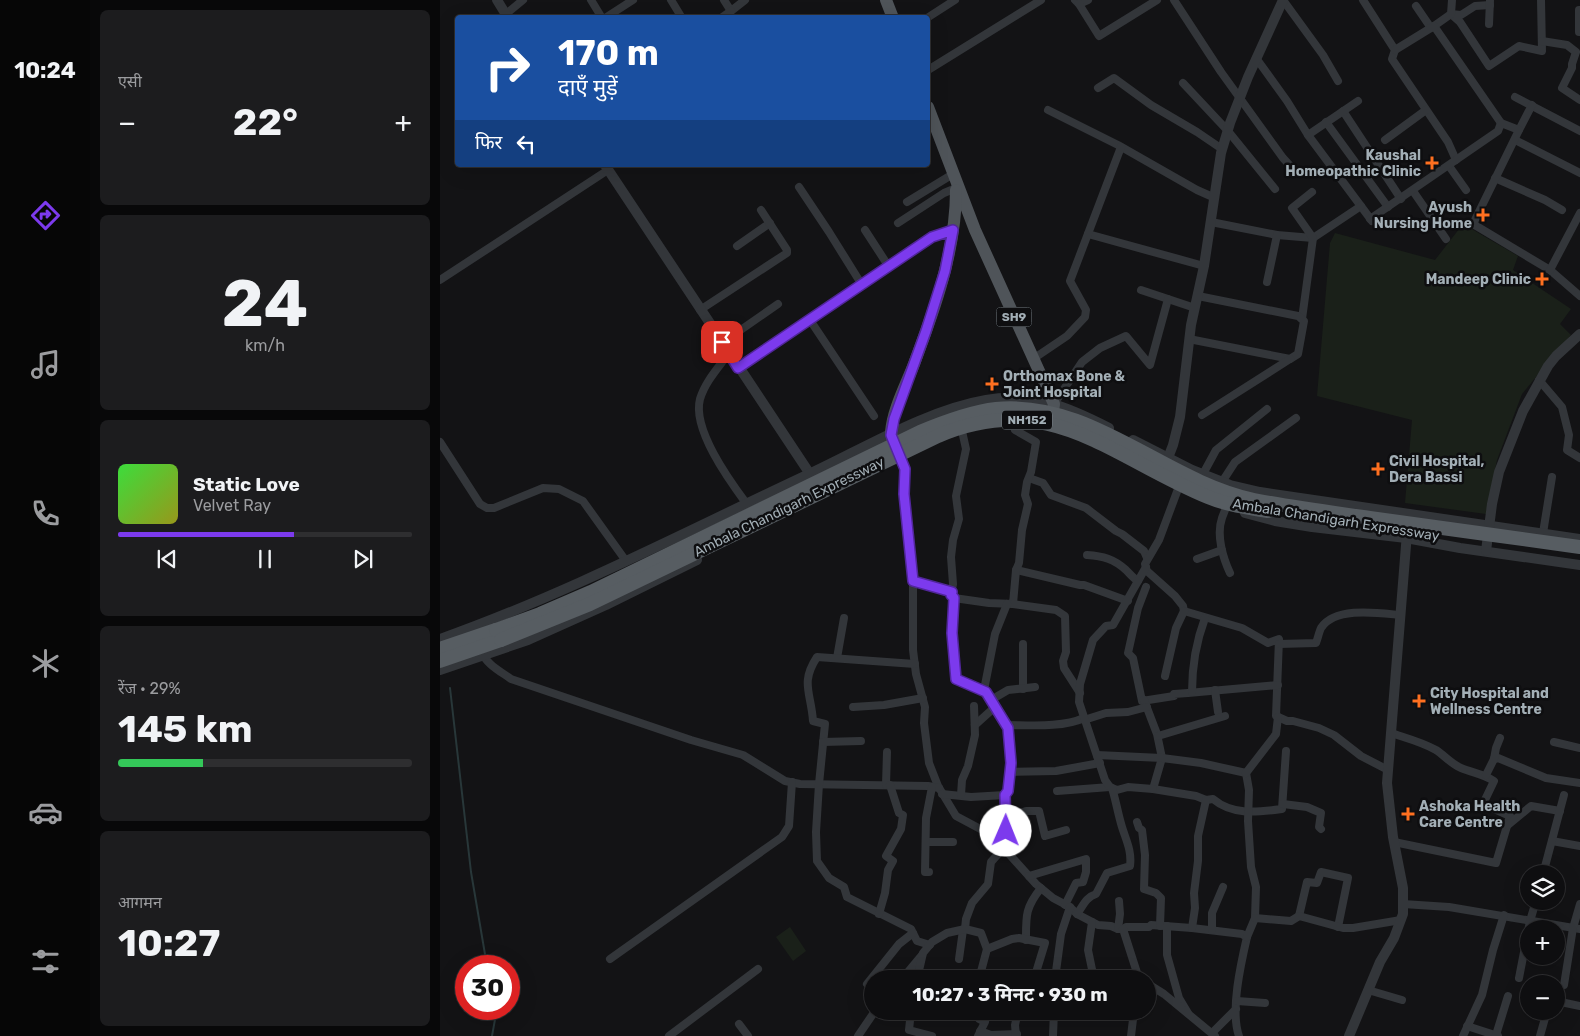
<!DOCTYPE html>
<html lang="hi">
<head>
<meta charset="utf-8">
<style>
  :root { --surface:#0e0e10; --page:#1c1c1e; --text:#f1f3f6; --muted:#9b9c9f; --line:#2e2e30; --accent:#7c3aed }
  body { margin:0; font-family:Rubik,"Noto Sans Devanagari",sans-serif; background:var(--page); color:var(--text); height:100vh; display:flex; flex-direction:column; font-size:19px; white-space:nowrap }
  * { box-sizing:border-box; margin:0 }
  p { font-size:16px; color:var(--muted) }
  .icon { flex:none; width:28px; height:28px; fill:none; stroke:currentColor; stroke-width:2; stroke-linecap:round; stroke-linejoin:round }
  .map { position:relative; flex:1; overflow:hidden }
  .sheet { display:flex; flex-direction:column; gap:10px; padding:10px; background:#080809; width:350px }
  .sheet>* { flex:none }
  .hud { position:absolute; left:15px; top:15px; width:475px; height:152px; border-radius:5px; box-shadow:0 5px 20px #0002,0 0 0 1px var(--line); background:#1a4fa0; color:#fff; overflow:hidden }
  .tools { position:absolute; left:1080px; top:865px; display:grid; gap:10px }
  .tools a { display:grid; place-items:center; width:45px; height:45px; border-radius:50%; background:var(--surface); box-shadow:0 5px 20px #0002,0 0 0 1px var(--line); font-size:25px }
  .speed { position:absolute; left:15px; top:955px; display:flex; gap:10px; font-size:25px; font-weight:700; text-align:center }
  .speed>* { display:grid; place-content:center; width:65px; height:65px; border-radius:50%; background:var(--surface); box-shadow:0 5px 20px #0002,0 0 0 1px var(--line); line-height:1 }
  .speed .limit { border:8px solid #d22; background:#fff; color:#111 }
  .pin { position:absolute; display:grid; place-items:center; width:42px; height:42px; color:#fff; margin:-21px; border-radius:10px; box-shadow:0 2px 8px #0006 }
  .me { position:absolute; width:55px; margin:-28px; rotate:1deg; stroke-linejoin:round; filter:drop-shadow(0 0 4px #0008) }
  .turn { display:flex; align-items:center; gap:18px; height:105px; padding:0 20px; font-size:22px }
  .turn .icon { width:65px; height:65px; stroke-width:2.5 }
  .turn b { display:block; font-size:35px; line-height:42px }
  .then { display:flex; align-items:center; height:48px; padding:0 20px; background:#0003; gap:10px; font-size:19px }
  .big { font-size:38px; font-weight:700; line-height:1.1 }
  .sheet .widget { flex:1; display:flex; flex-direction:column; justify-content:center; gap:8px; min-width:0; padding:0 18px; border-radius:8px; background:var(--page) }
  .sheet .dial { align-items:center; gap:0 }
  .dial b { font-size:65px; line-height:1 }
  .song { display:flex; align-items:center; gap:15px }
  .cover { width:60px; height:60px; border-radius:8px; background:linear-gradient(135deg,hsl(120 70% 55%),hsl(60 70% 35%)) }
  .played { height:5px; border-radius:2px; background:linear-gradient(90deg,var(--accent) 60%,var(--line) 60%) }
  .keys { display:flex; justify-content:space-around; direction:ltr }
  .heat { display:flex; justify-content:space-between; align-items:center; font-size:28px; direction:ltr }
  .charge { height:8px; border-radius:4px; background:linear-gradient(90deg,#34c759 29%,var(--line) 0) }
  .trip { position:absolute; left:424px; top:970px; width:292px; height:50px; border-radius:25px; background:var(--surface); box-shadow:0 5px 20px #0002,0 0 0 1px var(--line); font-weight:700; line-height:50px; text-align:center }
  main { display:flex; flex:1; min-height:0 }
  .tabs { display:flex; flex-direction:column; width:90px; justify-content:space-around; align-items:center; background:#060606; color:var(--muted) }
  .tabs .icon { width:35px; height:35px }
  .tabs .on { color:var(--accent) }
  .tabs b { font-size:22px; color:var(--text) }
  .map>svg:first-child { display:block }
</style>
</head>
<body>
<main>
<nav class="tabs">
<b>10:24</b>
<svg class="icon on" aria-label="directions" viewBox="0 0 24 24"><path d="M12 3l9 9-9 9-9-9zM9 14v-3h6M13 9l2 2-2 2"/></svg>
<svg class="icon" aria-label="music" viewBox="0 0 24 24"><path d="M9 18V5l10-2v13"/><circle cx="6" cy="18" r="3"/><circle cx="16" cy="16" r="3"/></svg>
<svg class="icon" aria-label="phone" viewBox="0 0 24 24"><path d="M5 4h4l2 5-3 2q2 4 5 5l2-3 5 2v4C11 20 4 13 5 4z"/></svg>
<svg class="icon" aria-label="climate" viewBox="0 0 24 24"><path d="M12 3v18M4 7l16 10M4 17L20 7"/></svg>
<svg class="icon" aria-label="car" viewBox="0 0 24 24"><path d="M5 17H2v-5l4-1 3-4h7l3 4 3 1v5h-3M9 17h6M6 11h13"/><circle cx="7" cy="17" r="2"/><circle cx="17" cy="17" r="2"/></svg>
<svg class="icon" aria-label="filters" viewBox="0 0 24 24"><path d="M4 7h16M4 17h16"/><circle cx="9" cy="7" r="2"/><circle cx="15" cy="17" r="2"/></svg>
</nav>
<section class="sheet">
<div class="widget"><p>एसी</p>
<div class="heat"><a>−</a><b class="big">22°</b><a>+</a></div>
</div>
<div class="widget dial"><b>24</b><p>km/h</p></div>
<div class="widget">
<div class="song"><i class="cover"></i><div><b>Static Love</b><p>Velvet Ray</p></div></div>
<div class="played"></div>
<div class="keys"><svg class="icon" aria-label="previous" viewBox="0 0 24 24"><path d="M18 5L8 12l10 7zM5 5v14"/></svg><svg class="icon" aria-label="pause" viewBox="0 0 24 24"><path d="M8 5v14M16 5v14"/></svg><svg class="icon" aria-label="next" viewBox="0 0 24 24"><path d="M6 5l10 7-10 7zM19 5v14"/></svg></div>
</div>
<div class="widget"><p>रेंज · 29%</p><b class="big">145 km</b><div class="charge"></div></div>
<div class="widget"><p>आगमन</p><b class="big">10:27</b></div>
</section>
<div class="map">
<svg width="1140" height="1036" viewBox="0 0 1140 1036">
  <rect width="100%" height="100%" fill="#131315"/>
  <g fill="#1a2019">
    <polygon points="1023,224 1078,256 1073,270 1131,309 1120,324 1131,335 1082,394 1057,460 1046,514 965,503 972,420 877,396 890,243 895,233 995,260"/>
    <polygon points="350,927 366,951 353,961 336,937"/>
  </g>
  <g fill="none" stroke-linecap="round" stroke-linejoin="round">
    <g stroke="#283739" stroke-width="2">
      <polyline points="10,688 31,872 47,966"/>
      <polyline points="52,1036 56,1014 55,1009"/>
    </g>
    <g stroke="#33363a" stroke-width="8">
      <polyline points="151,0 162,18"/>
      <polyline points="231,0 242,18"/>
      <polyline points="284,0 291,11 305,0"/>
      <polyline points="635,0 639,4 648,0"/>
      <polyline points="734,0 781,72 843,158 855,171"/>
      <polyline points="843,0 883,55 898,81"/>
      <polyline points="923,0 955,50 952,59 1008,142 1016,160"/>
      <polyline points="639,4 659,36 717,0"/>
      <polyline points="1050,5 1035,6 1021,15 1011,14 1020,22 1049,66 1079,46 1102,51 1101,0"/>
      <polyline points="976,6 991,28"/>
      <polyline points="1139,10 1139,32"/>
      <polyline points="66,14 83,0"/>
      <polyline points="165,18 193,0"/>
      <polyline points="281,18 291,11"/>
      <polyline points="487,18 515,0"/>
      <polyline points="1049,24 1050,0"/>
      <polyline points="994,26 1011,14 1012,0"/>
      <polyline points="1102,41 1127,45 1136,52 1132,64 1132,68 1122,88 1140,100"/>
      <polyline points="955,50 994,26 1061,123"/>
      <polyline points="816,58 847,101 868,135 932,221"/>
      <polyline points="488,70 601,0"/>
      <polyline points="743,83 788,131 835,189"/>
      <polyline points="658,88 674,78 711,105 757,132 782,149"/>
      <polyline points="1075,97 1140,131"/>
      <polyline points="608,110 678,145 757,190 775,198"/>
      <polyline points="903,111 961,199"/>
      <polyline points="886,122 948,207"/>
      <polyline points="1079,130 1092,105"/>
      <polyline points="868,135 918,101"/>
      <polyline points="945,140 986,110"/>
      <polyline points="1075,140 1140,173"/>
      <polyline points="1009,166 1026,190"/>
      <polyline points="1055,178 1105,200 1122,210"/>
      <polyline points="359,187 389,232 422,285"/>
      <polyline points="973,191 1006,239"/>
      <polyline points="467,202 513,174"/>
      <polyline points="930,219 1058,131 1061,123 1079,130 1033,224 1110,270 1140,296"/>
      <polyline points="771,222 837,235 873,238 921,206"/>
      <polyline points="458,223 504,193 516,188"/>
      <polyline points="425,230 449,267"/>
      <polyline points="648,234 764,266"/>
      <polyline points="297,246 330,223"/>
      <polyline points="1110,270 1140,213"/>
      <polyline points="0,280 168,170"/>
      <polyline points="827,282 837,235"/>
      <polyline points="701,290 755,308"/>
      <polyline points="260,310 347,253 347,250 321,210"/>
      <polyline points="862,319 873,238 852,208 872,192"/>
      <polyline points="370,320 434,416"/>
      <polyline points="749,339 850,359 858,354 864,321 858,316 758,296"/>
      <polyline points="282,343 338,304"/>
      <path d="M 289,353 C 278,368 265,382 260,399 C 252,429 289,480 306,503"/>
      <polyline points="593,359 627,336 645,317 646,310 630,281 681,147"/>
      <polyline points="299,368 492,237 513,230"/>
      <polyline points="1099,380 1122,407 1129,435 1127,450 1140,458"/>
      <polyline points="614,404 642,362 660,348 686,336 710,365 728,299"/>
      <polyline points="762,415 850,359"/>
      <path d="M 522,431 L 526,449 L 516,496 L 519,519 L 513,540 L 511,557 L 513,584 L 511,595 L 514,598 C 512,625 511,653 516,679 L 546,692 L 568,728 L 571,763 L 568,791 L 565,795 L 566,818 L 564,846"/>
      <polyline points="0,442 40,504 47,508 54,508 103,488 119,489 143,501 186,561"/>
      <path d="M 462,458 L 465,469 L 464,494 L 473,581 L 473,650 L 476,674 L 485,707 L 484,723 L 489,763 L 498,786 L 516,816 L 561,840 L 569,854 L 596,884 L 613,898 L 630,907 L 637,914 L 658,925 L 671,926 L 678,929 L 683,929 L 686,927 L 709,927 L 711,925 L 752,928 L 802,934 L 807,937 C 801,963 790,1011 799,1036"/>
      <polyline points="763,474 776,450 827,409"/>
      <polyline points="589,478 603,483 611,495 646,508 676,531 682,534 704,551 707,558"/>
      <polyline points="782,482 795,462 856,418"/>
      <polyline points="738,489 719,540 705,564 707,571 735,596 743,606 744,611 802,628 828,643 839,639 836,716 847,721 853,721 879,728 894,735 921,756 948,770"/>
      <path d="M 786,507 C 785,511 783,515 782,518 C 776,535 783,558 790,573"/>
      <polyline points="1103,533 1112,477"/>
      <path d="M 647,555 C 663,556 674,559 686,570 C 690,574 693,578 698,581"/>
      <polyline points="757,559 782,550"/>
      <polyline points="576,570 640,585 644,585 688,601"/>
      <polyline points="473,581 512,592"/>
      <polyline points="706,587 698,608 688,653 693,658 702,701 734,696 734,694 748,693 838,685"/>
      <polyline points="514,598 549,603 573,604 576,570 579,563 582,530 588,504 585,495 587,482 591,472 596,442 575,430"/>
      <polyline points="573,604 616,610 625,616 626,652 623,661 624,668 640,693"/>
      <path d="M 839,644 L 876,643 C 878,638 879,632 881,628 C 895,606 939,613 960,615"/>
      <path d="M 41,651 C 46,664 60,671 71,679 L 251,740 L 303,755 L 345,781 L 360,784 L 488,786 L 499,788"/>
      <polyline points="397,658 404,618"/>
      <path d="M 475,664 L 377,657 C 360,683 371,692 373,721 L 385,724 L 379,784 L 376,832 L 377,861 L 389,878 L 404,887 L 407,897 L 471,929 L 477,941 L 490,945"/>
      <polyline points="725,676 736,628 744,611"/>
      <polyline points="583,689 583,644"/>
      <polyline points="544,690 555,634 567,604"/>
      <polyline points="775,690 778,712"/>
      <path d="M 752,692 C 752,666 756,642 765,618"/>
      <polyline points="551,700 568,690 595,687"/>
      <path d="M 704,700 L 717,734 L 722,758 L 713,789 L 756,796 L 766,800 L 773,799 C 793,816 819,812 842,809 L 846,751"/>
      <polyline points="413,707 444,705 483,698"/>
      <polyline points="644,720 666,713 688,712 707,707"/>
      <polyline points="535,725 555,707"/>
      <path d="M 566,725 C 589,725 622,728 644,718"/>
      <path d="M 951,733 C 966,738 982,742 996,750 C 1004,755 1011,764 1021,768 C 1033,773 1043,774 1054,781 L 1043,804 L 1070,816 L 1056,863 L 954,842"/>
      <polyline points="718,736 785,716"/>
      <polyline points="383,742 421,741"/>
      <polyline points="1114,742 1140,748"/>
      <polyline points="657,755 722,758 761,763 806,773 809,790 808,821 811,867 816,887 815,918 807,937"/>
      <polyline points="1054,759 1058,758 1106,778 1140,783"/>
      <polyline points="570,772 616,771 660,763"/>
      <polyline points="806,773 836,734 838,717"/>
      <polyline points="1046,775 1054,759 1056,748 1060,738"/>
      <polyline points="446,785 447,752"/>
      <polyline points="672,788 677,790 688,787 713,789"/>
      <polyline points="617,791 670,787"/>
      <polyline points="502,794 531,797 565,795"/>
      <polyline points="521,795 522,780 528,766 535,735 534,706"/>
      <polyline points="843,804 867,807 881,813 879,827 881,829"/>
      <polyline points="566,818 586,811 599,811 605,836 626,830"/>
      <polyline points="697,822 699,828 702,830 705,855 704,889 716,893 721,898 720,926"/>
      <polyline points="1068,825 1091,806 1120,811"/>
      <polyline points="1112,841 1140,846"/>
      <polyline points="486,842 513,842"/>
      <polyline points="489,872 485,872 486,818 492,787"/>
      <polyline points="1103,874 1124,795"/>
      <polyline points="589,876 646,859 646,872 643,882 636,883 625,905"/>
      <polyline points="963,904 1009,907 1140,929"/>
      <polyline points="439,914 445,893 448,870 453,861 446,856 461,829 463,815 459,813 450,785"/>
      <path d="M 637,914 C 643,906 646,897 656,894 L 667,873 L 690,866 C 692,851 686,840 682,827 C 678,814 676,801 672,788 L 670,787 L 665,780 L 639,702 L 640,684 L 653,640 L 666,626 L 673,625 L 706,567"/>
      <polyline points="859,916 867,882 877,883 881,872 908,878 898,927"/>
      <polyline points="815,918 851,921 859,916 903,928 913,928 961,920"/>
      <polyline points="652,922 648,950 654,979"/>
      <polyline points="727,926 727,955 739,998 748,1013"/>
      <polyline points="752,928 755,908 754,893 758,861 758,836 766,800"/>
      <polyline points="525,929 526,919 532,903 548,884 551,862 559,853 563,844"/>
      <polyline points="678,929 680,914 679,901"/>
      <polyline points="683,929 699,979"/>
      <polyline points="772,930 772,913 783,887"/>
      <path d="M 586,940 C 586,916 585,908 601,888"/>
      <polyline points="170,959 342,837 349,826 352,782"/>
      <polyline points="519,959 523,930"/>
      <polyline points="1079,978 1090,921 1096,901"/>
      <polyline points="462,979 482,955"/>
      <polyline points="477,979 483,953 492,942 507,933 525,929 541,933 547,949"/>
      <polyline points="539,979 547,949 572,939 579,938 605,943 594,979"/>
      <polyline points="615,979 621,934 630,907"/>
      <polyline points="427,984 459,944 473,933"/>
      <polyline points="708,984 724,994 775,1036"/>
      <polyline points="1124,985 1133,928 1140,904"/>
      <polyline points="928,990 962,1000"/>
      <polyline points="797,1001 825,1003"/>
      <polyline points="1116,1001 1140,1006"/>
      <polyline points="471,1011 469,1030 492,1036"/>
      <polyline points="535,1011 539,1019 545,1022 538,1036"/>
      <polyline points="299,1024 308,1036"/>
      <polyline points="1027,1026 1058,1036"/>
      <polyline points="540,1031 551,1035 577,1034"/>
      <polyline points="772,1033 796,1009"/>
      <polyline points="1056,1035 1068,996"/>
      <polyline points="229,1036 318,969"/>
      <polyline points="418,1036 435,1011"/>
      <polyline points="576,1036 575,1025 578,1011"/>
      <polyline points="613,1036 614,1011"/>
      <polyline points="691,1036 694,1011"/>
      <polyline points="1023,1036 1042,995 1053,950 1064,915"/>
      <polyline points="1100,1036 1107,1011"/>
    </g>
    <g stroke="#33363a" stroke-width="10">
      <polyline points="57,0 68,18"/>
      <polyline points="165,165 370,474"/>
      <polyline points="693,440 752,470 790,485 820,492 1140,539"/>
      <polyline points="726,463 733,445 740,417 751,325 764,266 781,153 790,123 808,77 843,0"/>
      <polyline points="805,513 835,521 872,527 966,538 1020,548 1140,565"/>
      <polyline points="1046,551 1052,504 1059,472 1083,411 1108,366 1116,356 1140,334"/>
      <path d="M 0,639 C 127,594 247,531 369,474 C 423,449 487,410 546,400 C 593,392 628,407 669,428"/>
      <polyline points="0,670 88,640 166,605 257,560"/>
      <polyline points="909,1036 940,962 954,938 963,914 963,888 953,837 947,783 967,533"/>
    </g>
    <g stroke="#4f5459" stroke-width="12">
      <polyline points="446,0 453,18"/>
      <polyline points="488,107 535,230 614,404 611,424"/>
      <path d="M 459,453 C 457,447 451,439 451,432 C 453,409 466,385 474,364 C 495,308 516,250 516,190"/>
    </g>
    <g stroke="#575d62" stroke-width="14">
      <polyline points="0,649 56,630"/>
      <polyline points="0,661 61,640"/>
    </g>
    <g stroke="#575d62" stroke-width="14">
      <path d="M 56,630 L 100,614 L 151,592 L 480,432 C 504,422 530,412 556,409 C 652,400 724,481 814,500 C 855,508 896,513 937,519 C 1005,528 1072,538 1140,547"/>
      <path d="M 61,640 L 150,604 L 498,436 C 610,388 671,457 768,497 C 787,505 808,508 828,511"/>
    </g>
  </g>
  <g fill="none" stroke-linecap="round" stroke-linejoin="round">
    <defs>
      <polyline id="route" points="282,342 298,368 492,237 513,230 505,271 486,331 454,419 451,435 465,469 464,494 473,581 512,592 511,595 514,598 512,633 516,679 546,692 568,728 571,763 568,791 565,795 566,831"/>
    </defs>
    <use href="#route" stroke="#51269a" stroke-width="12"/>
    <use href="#route" stroke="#7c3aed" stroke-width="9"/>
  </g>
  <g fill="#ff7020" stroke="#0e0e10" stroke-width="2">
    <path d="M989.5 155.5h5v5h5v5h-5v5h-5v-5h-5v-5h5z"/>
    <path d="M1040.5 207.5h5v5h5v5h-5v5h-5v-5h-5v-5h5z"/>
    <path d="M1099.5 271.5h5v5h5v5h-5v5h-5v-5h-5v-5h5z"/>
    <path d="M549.5 376.5h5v5h5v5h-5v5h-5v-5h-5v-5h5z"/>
    <path d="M935.5 461.5h5v5h5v5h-5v5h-5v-5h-5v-5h5z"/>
    <path d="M976.5 693.5h5v5h5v5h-5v5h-5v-5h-5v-5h5z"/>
    <path d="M965.5 806.5h5v5h5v5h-5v5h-5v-5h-5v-5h5z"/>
  </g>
  <g text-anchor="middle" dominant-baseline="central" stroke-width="5" stroke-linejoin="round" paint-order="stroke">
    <g fill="#0e0e10" stroke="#767f84" stroke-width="1">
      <rect x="556.5" y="307.5" width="35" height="19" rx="4"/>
      <rect x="562" y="410.5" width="50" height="19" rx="4"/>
    </g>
    <g font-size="12" font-weight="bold" fill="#a3afb6">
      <text x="574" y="317">SH9</text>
      <text x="587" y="420">NH152</text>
    </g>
    <g font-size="14" font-weight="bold" fill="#a3afb6" stroke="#0e0e10" text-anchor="start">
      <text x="981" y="155" text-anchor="end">Kaushal<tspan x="981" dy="16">Homeopathic Clinic</tspan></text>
      <text x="1032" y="207" text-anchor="end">Ayush<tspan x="1032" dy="16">Nursing Home</tspan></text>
      <text x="1091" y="279" text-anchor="end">Mandeep Clinic</text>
      <text x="563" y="376">Orthomax Bone &amp;<tspan x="563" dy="16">Joint Hospital</tspan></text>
      <text x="949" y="461">Civil Hospital,<tspan x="949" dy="16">Dera Bassi</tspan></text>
      <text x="990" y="693">City Hospital and<tspan x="990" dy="16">Wellness Centre</tspan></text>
      <text x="979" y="806">Ashoka Health<tspan x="979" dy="16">Care Centre</tspan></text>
    </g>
    <g font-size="14" fill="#a3afb6" stroke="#0e0e10">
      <text transform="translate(349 507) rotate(-26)">Ambala Chandigarh Expressway</text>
      <text transform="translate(896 520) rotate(9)">Ambala Chandigarh Expressway</text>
    </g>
  </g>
</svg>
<div class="tools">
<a><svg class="icon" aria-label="layers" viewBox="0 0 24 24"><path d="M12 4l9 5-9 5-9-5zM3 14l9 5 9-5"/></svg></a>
<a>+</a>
<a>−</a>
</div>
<div class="speed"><div class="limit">30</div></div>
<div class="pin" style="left:282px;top:342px;background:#d93025"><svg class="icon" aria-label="arrive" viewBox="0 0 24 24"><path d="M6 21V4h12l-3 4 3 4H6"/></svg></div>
<svg class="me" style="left:566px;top:831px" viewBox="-20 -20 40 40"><circle r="19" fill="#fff"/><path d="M0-13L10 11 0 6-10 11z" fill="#7c3aed"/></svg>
<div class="trip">10:27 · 3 मिनट · 930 m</div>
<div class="hud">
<div class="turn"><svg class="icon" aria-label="right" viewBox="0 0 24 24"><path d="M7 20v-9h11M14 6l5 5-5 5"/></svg><div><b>170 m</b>दाएँ मुड़ें</div></div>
<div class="then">फिर<svg class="icon" aria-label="left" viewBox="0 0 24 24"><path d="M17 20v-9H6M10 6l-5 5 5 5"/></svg></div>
</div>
</div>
</main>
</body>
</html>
